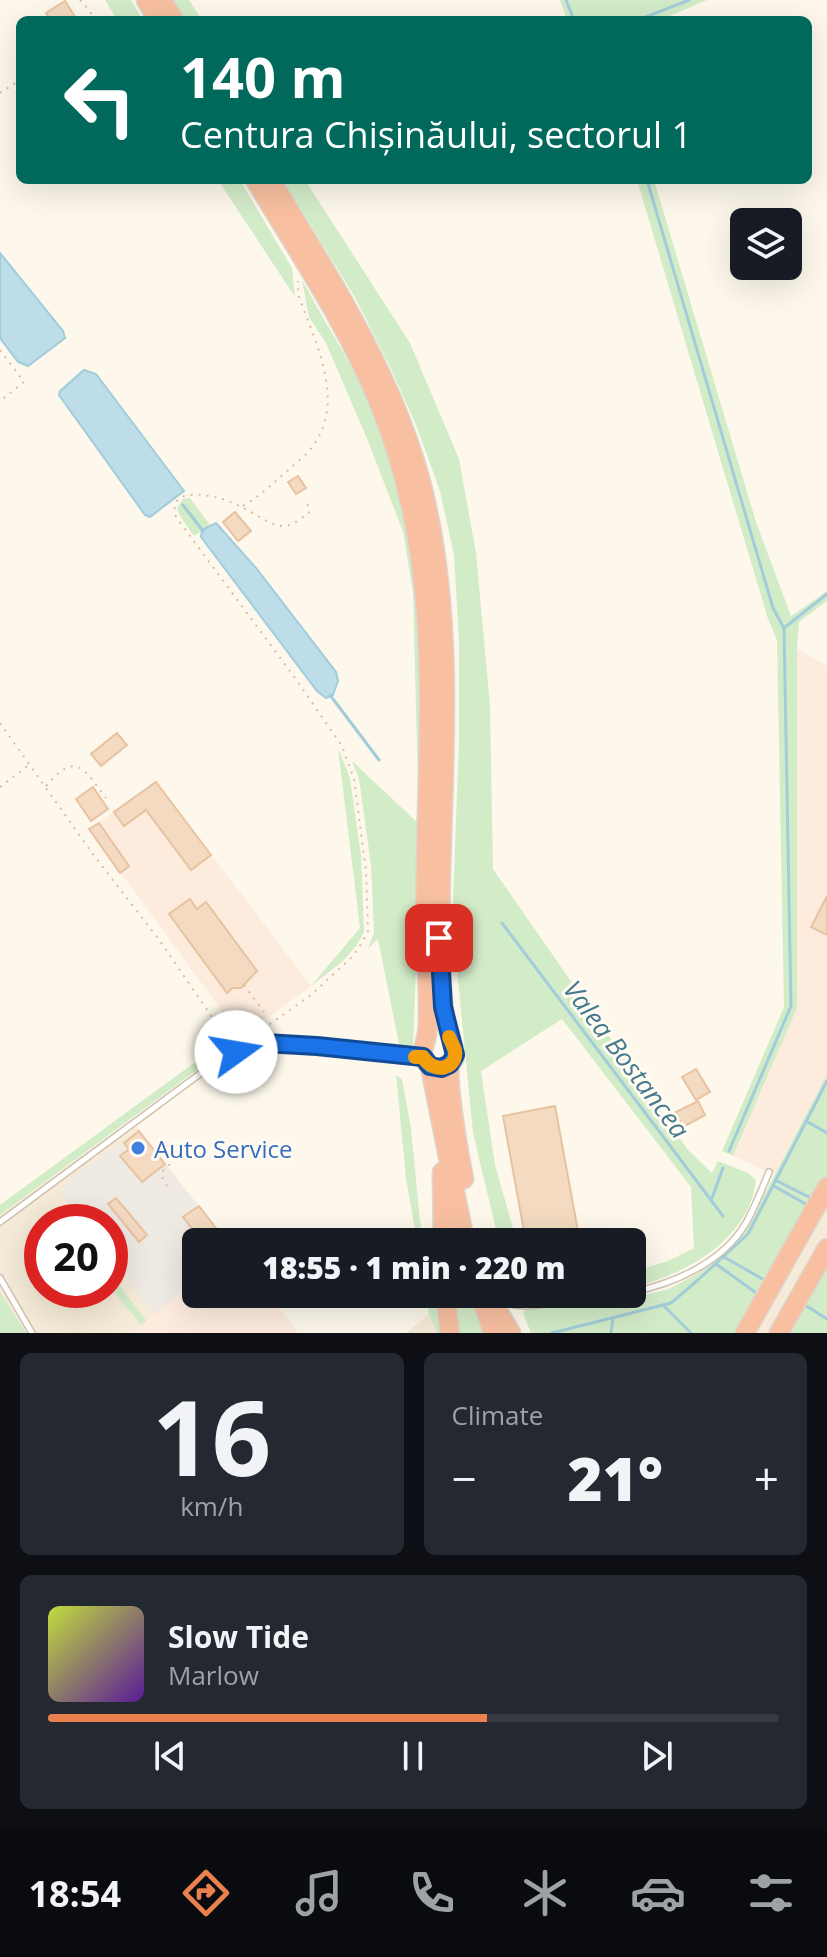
<!DOCTYPE html>
<html lang="en">
<head>
<meta charset="utf-8">
<style>
  :root { --surface:#171b24; --page:#242831; --text:#f1f3f6; --muted:#9ea1a6; --line:#363941; --accent:#e9804e }
  body { margin:0; font-family:"Open Sans",sans-serif; background:var(--page); color:var(--text); height:100vh; display:flex; flex-direction:column; font-size:30px; white-space:nowrap }
  * { box-sizing:border-box; margin:0 }
  p { font-size:26px; color:var(--muted) }
  .icon { flex:none; width:44px; height:44px; fill:none; stroke:currentColor; stroke-width:2; stroke-linecap:round; stroke-linejoin:round }
  .map { position:relative; height:1333px; overflow:hidden }
  .details { display:flex; flex-direction:column; gap:20px; padding:20px; background:#0d0f14; flex:1 }
  .details>* { flex:none }
  .banner { position:absolute; left:16px; top:16px; width:796px; height:168px; border-radius:12px; box-shadow:0 8px 32px #0002; background:#00695c; color:#fff; overflow:hidden }
  .tools { position:absolute; left:730px; top:208px; display:grid; gap:16px }
  .tools a { display:grid; place-items:center; width:72px; height:72px; border-radius:12px; background:var(--surface); box-shadow:0 8px 32px #0002; font-size:40px }
  .speed { position:absolute; left:24px; top:1204px; display:flex; gap:16px; font-size:40px; font-weight:700; text-align:center }
  .speed>* { display:grid; place-content:center; width:104px; height:104px; border-radius:50%; background:var(--surface); box-shadow:0 8px 32px #0002; line-height:1 }
  .speed .limit { border:12px solid #d22; background:#fff; color:#111 }
  .pin { position:absolute; display:grid; place-items:center; width:68px; height:68px; color:#fff; margin:-34px; border-radius:16px; box-shadow:0 4px 12px #0006 }
  .me { position:absolute; width:88px; margin:-44px; rotate:77deg; stroke-linejoin:round; filter:drop-shadow(0 0 6px #0008) }
  .turn { display:flex; align-items:center; gap:28px; height:168px; padding:0 32px; font-size:36px }
  .turn .icon { width:104px; height:104px; stroke-width:2.5 }
  .turn b { display:block; font-size:56px; line-height:68px }
  .big { font-size:60px; font-weight:800; line-height:1.1 }
  .details .card { flex:1; display:flex; flex-direction:column; justify-content:center; gap:12px; min-width:0; padding:0 28px; border-radius:12px; background:var(--page) }
  .details .dial { align-items:center; gap:0 }
  .dial b { font-size:104px; line-height:1 }
  .song { display:flex; align-items:center; gap:24px }
  .cover { width:96px; height:96px; border-radius:12px; background:linear-gradient(135deg,hsl(70 70% 55%),hsl(270 70% 35%)) }
  .played { height:8px; border-radius:4px; background:linear-gradient(90deg,var(--accent) 60%,var(--line) 60%) }
  .keys { display:flex; justify-content:space-around; direction:ltr }
  .heat { display:flex; justify-content:space-between; align-items:center; font-size:44px; direction:ltr }
  .details .tiles { flex:1; display:grid; gap:20px; grid-template-columns:1fr 1fr }
  .card:last-child { grid-column:span 2 }
  .trip { position:absolute; left:182px; top:1228px; width:464px; height:80px; border-radius:12px; background:var(--surface); box-shadow:0 8px 32px #0002; font-weight:800; line-height:80px; text-align:center }
  .tab-bar { display:flex; height:128px; justify-content:space-around; align-items:center; background:#090b0e; color:var(--muted) }
  .tab-bar .icon { width:56px; height:56px }
  .tab-bar .active { color:var(--accent) }
  .tab-bar b { font-size:36px; color:var(--text) }
  .map>svg:first-child { display:block }
</style>
</head>
<body>
<div class="map">
<svg width="827" height="1333" viewBox="0 0 827 1333">
  <rect width="100%" height="100%" fill="#fdf8eb"/>
  <g fill="#f5ebd8" fill-rule="evenodd">
    <path d="M 131,1120 L 227,1242 L 196,1242 L 196,1294 L 268,1294 L 298,1333 L 0,1333 L 0,1215 ZM 42,1222 L 110,1222 L 110,1290 L 42,1290 Z"/>
    <polygon points="827,1160 827,1333 698,1333"/>
    <polygon points="429,1314 437,1333 406,1333"/>
  </g>
  <g fill="#fdebde">
    <polygon points="797,649 827,666 827,1074 774,1175 733,1156 797,1008"/>
    <polygon points="156,782 311,986 241,1037 89,829"/>
    <polygon points="196,1281 196,1294 268,1294 298,1333 131,1333"/>
  </g>
  <polygon fill="#efeae3" points="139,1131 227,1242 196,1242 196,1281 154,1314 110,1257 110,1222 83,1222 64,1198 62,1192 67,1181"/>
  <g fill="#d3ecc8">
    <polygon points="105,0 131,0 143,20 117,20"/>
    <polygon points="173,0 189,0 202,20 185,20"/>
    <polygon points="560,0 707,0 660,20 567,20"/>
    <polygon points="218,180 240,180 292,268 295,297"/>
    <path d="M 283,180 L 305,180 L 410,343 L 459,459 L 476,553 L 490,706 L 493,869 L 688,1150 L 712,1173 L 718,1161 L 748,1173 L 756,1180 C 750,1239 684,1276 632,1287 L 632,1272 L 668,1261 L 694,1248 L 691,1187 L 562,1019 L 481,1071 L 495,1165 L 517,1242 L 499,1242 L 473,1133 L 456,960 L 453,897 L 459,741 L 459,641 L 454,555 L 440,491 L 416,425 L 392,371 L 356,299 Z"/>
    <polygon points="637,180 654,180 756,522 791,616 827,591 827,601 799,622 797,649 797,1008 733,1156 722,1151 784,1007 777,640 768,619"/>
    <path d="M 302,280 C 317,308 334,336 350,364 C 367,395 381,431 392,465 C 425,568 422,677 420,784 C 419,871 417,958 413,1045 L 407,1051 L 400,1049 L 378,939 L 368,948 L 374,933 L 371,865 L 359,779 L 352,761 L 419,824 L 413,592 L 403,532 L 368,441 L 326,343 L 309,317 Z"/>
    <polygon points="190,498 210,525 194,536 180,516 177,508 183,499"/>
    <polygon points="338,748 350,778 361,855 364,932 356,946 343,961 311,986 360,928"/>
    <polygon points="224,1041 230,1050 212,1059 0,1215 0,1205"/>
    <polygon points="827,1074 827,1182 738,1333 531,1333 523,1313 526,1309 594,1303 649,1294 669,1289 700,1272 725,1252 749,1224"/>
    <polygon points="396,1075 402,1079 411,1128 420,1222 424,1242 417,1242 406,1178"/>
    <polygon points="827,1266 827,1333 791,1333"/>
    <polygon points="110,1272 146,1321 141,1325 110,1287"/>
    <polygon points="0,1291 3,1297 26,1333 0,1333"/>
    <polygon points="426,1294 434,1294 442,1333 437,1333 429,1314"/>
    <polygon points="453,1294 470,1294 483,1333 459,1333"/>
  </g>
  <g fill="#bddee8" stroke="#a3ccda" stroke-width="2">
    <polygon points="0,253 63,331 65,338 28,366 18,362 0,338"/>
    <polygon points="84,370 96,374 184,491 150,517 145,515 59,395 60,391"/>
    <polygon points="216,523 256,568 336,672 338,681 333,695 326,698 317,691 201,537 202,530"/>
  </g>
  <g fill="none" stroke-linecap="round" stroke-linejoin="round">
    <g stroke="#a3ccda" stroke-width="3">
      <polyline points="566,0 574,20"/>
      <polyline points="638,20 689,0"/>
      <polyline points="647,180 773,608 784,628 791,1006 729,1151"/>
      <polyline points="183,505 203,531"/>
      <polyline points="784,628 827,594"/>
      <polyline points="330,695 379,760"/>
      <polyline points="502,923 723,1216"/>
      <polyline points="806,1121 827,1133"/>
      <polyline points="777,1181 813,1199"/>
      <polyline points="774,1186 809,1206"/>
      <polyline points="712,1198 723,1168"/>
      <polyline points="724,1257 766,1281"/>
      <polyline points="716,1264 759,1295"/>
      <polyline points="663,1305 691,1333"/>
      <polyline points="805,1305 827,1319"/>
      <polyline points="552,1333 671,1303 699,1279 748,1234 827,1081"/>
      <polyline points="611,1333 613,1318"/>
    </g>
  </g>
  <g fill="#f3dac1" stroke="#e7c3a1" stroke-width="2">
    <polygon points="65,1 77,20 50,20 46,13"/>
    <polygon points="298,476 306,488 296,494 288,482"/>
    <polygon points="235,512 251,531 238,541 223,522"/>
    <polygon points="117,733 127,745 101,766 91,754"/>
    <polygon points="156,782 211,855 191,870 146,810 124,826 114,812"/>
    <polygon points="93,787 108,809 91,821 76,799"/>
    <polygon points="99,823 129,866 120,873 89,829"/>
    <polygon points="827,896 827,935 811,927"/>
    <polygon points="190,899 197,909 206,902 257,971 241,988 233,988 227,993 169,914"/>
    <polygon points="696,1069 710,1092 696,1100 682,1077"/>
    <polygon points="698,1101 705,1115 683,1127 676,1112"/>
    <polygon points="555,1106 580,1242 526,1242 503,1116"/>
    <polygon points="139,1131 165,1164 142,1182 120,1156 129,1149 124,1143"/>
    <polygon points="116,1198 147,1235 139,1242 108,1204"/>
    <polygon points="87,1205 100,1222 89,1222 80,1211"/>
    <polygon points="199,1206 222,1236 214,1242 202,1242 183,1217"/>
  </g>
  <g fill="none" stroke-linecap="round" stroke-linejoin="round">
    <defs>
      <g id="lane">
        <polyline points="0,1222 220,1059 249,1046 264,1043 317,1046 418,1057"/>
        <polyline points="0,1278 32,1333"/>
        <path d="M 632,1292 C 674,1284 723,1262 746,1223 C 755,1207 762,1189 769,1172"/>
        <polyline points="494,1294 514,1305 526,1306 591,1300 622,1294"/>
      </g>
      <g id="highway">
        <polyline points="146,0 158,20"/>
        <polyline points="162,0 174,20"/>
        <path d="M 255,180 C 298,252 347,324 379,403 C 435,540 431,670 427,815 C 426,855 425,896 425,936 C 426,963 429,989 428,1015 C 428,1023 428,1032 426,1039 C 423,1051 419,1057 430,1066 L 465,1242"/>
        <path d="M 271,180 C 334,285 403,390 428,512 C 457,651 440,794 440,935 C 440,963 441,991 445,1019 C 447,1028 455,1048 455,1054 C 454,1065 453,1054 450,1065 C 448,1071 450,1082 450,1089 C 453,1119 458,1149 464,1179"/>
        <polyline points="442,1172 443,1242"/>
        <polyline points="445,1294 450,1333"/>
        <polyline points="480,1294 493,1333"/>
        <polyline points="494,1304 511,1333"/>
        <polyline points="745,1333 827,1187"/>
        <polyline points="779,1333 827,1248"/>
      </g>
    </defs>
    <use href="#lane" stroke="#d1c1af" stroke-width="8"/>
    <use href="#highway" stroke="#dcd6d0" stroke-width="21"/>
    <g stroke="#d9bea3" stroke-width="2" stroke-dasharray="2 6" stroke-linecap="butt">
      <polyline points="80,0 89,10 95,20"/>
      <polyline points="0,93 20,80"/>
      <polyline points="0,350 24,382 0,401"/>
      <path d="M 243,506 C 261,495 271,485 286,472 C 293,465 302,459 309,451 C 349,404 315,343 298,294 L 298,281"/>
      <polyline points="0,723 92,853 160,941 231,1045"/>
      <path d="M 46,786 C 76,750 84,769 106,798"/>
      <polyline points="0,787 30,764"/>
      <polyline points="244,985 264,1012"/>
      <path d="M 263,1029 L 311,995 L 352,957 L 362,943 L 368,931 L 366,871 L 354,779 L 342,746 L 295,678 L 176,517 C 173,505 175,497 189,495 C 213,493 233,502 253,513 C 262,518 271,525 282,526 C 292,527 301,518 309,513 L 309,507 L 305,501"/>
      <polyline points="167,1186 162,1177 163,1171 173,1161"/>
    </g>
    <use href="#lane" stroke="#fff" stroke-width="5"/>
    <use href="#highway" stroke="#f8c0a1" stroke-width="18"/>
  </g>
  <g fill="none" stroke-linecap="round" stroke-linejoin="round">
    <defs>
      <polyline id="route" points="236,1052 249,1046 264,1043 317,1046 423,1057 430,1066 441,1068 450,1064 455,1055 443,1007 439,938"/>
    </defs>
    <use href="#route" stroke="#114b97" stroke-width="20"/>
    <use href="#route" stroke="#1a73e8" stroke-width="14"/>
    <path stroke="#f59e0b" stroke-width="14" d="M 415,1057 L 423,1057 C 434,1075 458,1069 455,1050 C 454,1048 450,1039 449,1037"/>
  </g>
  <circle fill="#3f7fe0" stroke="#fffbf2" stroke-width="3" cx="138" cy="1148" r="8"/>
  <g text-anchor="middle" dominant-baseline="central" stroke-width="6" stroke-linejoin="round" paint-order="stroke">
    <g font-size="24" fill="#366cbe" stroke="#fffbf2" text-anchor="start">
      <text x="154" y="1148">Auto Service</text>
    </g>
    <g font-size="26" font-style="italic" fill="#457a8d" stroke="#fffbf2">
      <text transform="translate(627 1059) rotate(53)">Valea Bostancea</text>
    </g>
  </g>
</svg>
<div class="tools">
<a><svg class="icon" aria-label="layers" viewBox="0 0 24 24"><path d="M12 4l9 5-9 5-9-5zM3 14l9 5 9-5"/></svg></a>
</div>
<div class="speed"><div class="limit">20</div></div>
<div class="pin" style="left:439px;top:938px;background:#d93025"><svg class="icon" aria-label="arrive" viewBox="0 0 24 24"><path d="M6 21V4h12l-3 4 3 4H6"/></svg></div>
<svg class="me" style="left:236px;top:1052px" viewBox="-20 -20 40 40"><circle r="19" fill="#fff"/><path d="M0-13L10 11 0 6-10 11z" fill="#1a73e8"/></svg>
<div class="trip">18:55 · 1 min · 220 m</div>
<div class="banner">
<div class="turn"><svg class="icon" aria-label="left" viewBox="0 0 24 24"><path d="M17 20v-9H6M10 6l-5 5 5 5"/></svg><div><b>140 m</b>Centura Chișinăului, sectorul 1</div></div>
</div>
</div>
<section class="details">
<div class="tiles">
<div class="card dial"><b>16</b><p>km/h</p></div>
<div class="card"><p>Climate</p>
<div class="heat"><a>−</a><b class="big">21°</b><a>+</a></div>
</div>
<div class="card">
<div class="song"><i class="cover"></i><div><b>Slow Tide</b><p>Marlow</p></div></div>
<div class="played"></div>
<div class="keys"><svg class="icon" aria-label="previous" viewBox="0 0 24 24"><path d="M18 5L8 12l10 7zM5 5v14"/></svg><svg class="icon" aria-label="pause" viewBox="0 0 24 24"><path d="M8 5v14M16 5v14"/></svg><svg class="icon" aria-label="next" viewBox="0 0 24 24"><path d="M6 5l10 7-10 7zM19 5v14"/></svg></div>
</div>
</div>
</section>
<nav class="tab-bar">
<b>18:54</b>
<svg class="icon active" aria-label="directions" viewBox="0 0 24 24"><path d="M12 3l9 9-9 9-9-9zM9 14v-3h6M13 9l2 2-2 2"/></svg>
<svg class="icon" aria-label="music" viewBox="0 0 24 24"><path d="M9 18V5l10-2v13"/><circle cx="6" cy="18" r="3"/><circle cx="16" cy="16" r="3"/></svg>
<svg class="icon" aria-label="phone" viewBox="0 0 24 24"><path d="M5 4h4l2 5-3 2q2 4 5 5l2-3 5 2v4C11 20 4 13 5 4z"/></svg>
<svg class="icon" aria-label="climate" viewBox="0 0 24 24"><path d="M12 3v18M4 7l16 10M4 17L20 7"/></svg>
<svg class="icon" aria-label="car" viewBox="0 0 24 24"><path d="M5 17H2v-5l4-1 3-4h7l3 4 3 1v5h-3M9 17h6M6 11h13"/><circle cx="7" cy="17" r="2"/><circle cx="17" cy="17" r="2"/></svg>
<svg class="icon" aria-label="filters" viewBox="0 0 24 24"><path d="M4 7h16M4 17h16"/><circle cx="9" cy="7" r="2"/><circle cx="15" cy="17" r="2"/></svg>
</nav>
</body>
</html>
